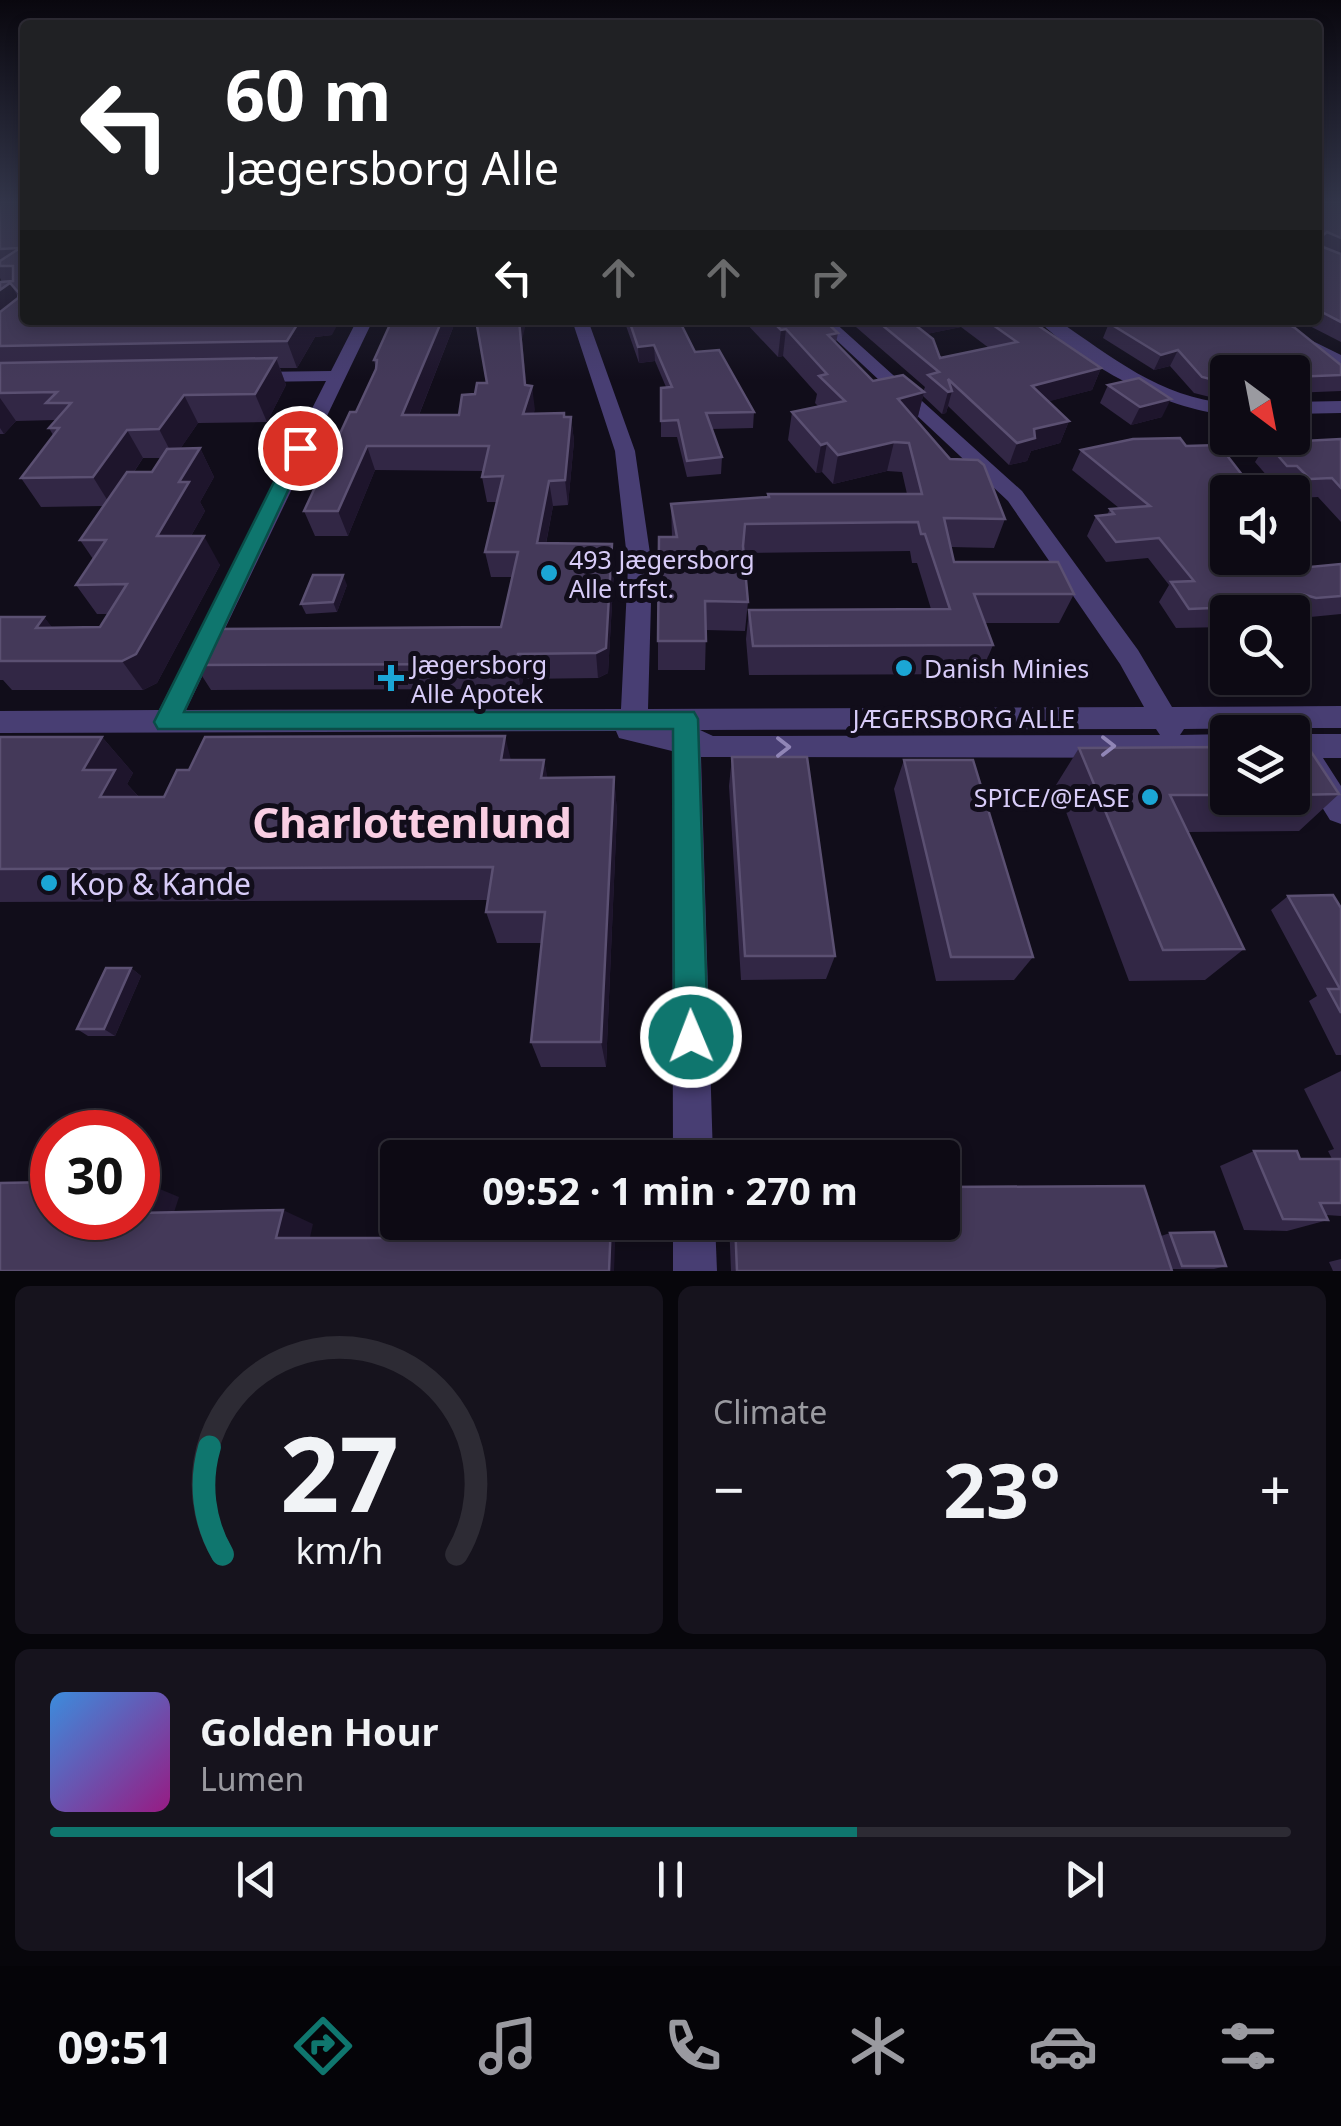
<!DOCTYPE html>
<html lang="en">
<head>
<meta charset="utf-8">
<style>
  :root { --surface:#0d0a14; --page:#16131d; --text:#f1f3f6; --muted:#9a9aa0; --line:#2d2b34; --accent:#0f766e }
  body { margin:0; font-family:"Noto Sans",sans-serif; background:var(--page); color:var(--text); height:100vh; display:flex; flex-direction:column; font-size:38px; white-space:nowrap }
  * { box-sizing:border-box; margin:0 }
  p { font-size:32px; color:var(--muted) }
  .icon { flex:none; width:55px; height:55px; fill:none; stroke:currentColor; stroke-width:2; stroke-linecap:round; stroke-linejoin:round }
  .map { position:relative; height:1271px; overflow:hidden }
  .drawer { display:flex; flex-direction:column; gap:15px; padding:15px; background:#07060b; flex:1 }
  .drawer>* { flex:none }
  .banner { position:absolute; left:20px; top:20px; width:1302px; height:305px; border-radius:10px; box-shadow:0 5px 15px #0003,0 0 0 2px var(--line); background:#202124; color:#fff; overflow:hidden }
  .needle { width:65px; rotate:148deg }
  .controls { position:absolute; left:1210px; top:355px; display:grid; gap:20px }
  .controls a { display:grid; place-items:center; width:100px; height:100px; border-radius:10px; background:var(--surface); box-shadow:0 5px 15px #0003,0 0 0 2px var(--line); font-size:50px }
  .speed { position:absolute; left:30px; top:1110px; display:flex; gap:20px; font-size:50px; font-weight:700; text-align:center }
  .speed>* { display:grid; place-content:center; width:130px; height:130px; border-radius:50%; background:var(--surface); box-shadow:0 5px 15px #0003,0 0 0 2px var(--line); line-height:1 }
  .speed .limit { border:15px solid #d22; background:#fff; color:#111 }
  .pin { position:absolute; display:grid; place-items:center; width:85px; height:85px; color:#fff; margin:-42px; border:5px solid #fff; border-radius:50%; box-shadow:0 2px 10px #0007 }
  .me { position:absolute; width:110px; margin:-55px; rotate:359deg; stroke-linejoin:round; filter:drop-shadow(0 0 8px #0008) }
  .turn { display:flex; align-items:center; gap:35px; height:210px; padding:0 40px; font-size:45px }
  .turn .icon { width:130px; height:130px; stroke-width:2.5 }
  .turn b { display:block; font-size:70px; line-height:85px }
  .lanes { display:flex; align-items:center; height:95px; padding:0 40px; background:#0003; justify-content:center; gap:50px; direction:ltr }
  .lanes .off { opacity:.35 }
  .big { font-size:75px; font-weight:700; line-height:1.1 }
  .drawer .card { flex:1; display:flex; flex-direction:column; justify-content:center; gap:15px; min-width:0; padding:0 35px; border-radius:15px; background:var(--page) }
  .drawer .dial { align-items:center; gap:0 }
  .dial svg { height:260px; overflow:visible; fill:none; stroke:var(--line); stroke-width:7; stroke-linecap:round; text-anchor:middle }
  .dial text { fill:var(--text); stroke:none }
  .song { display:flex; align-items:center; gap:30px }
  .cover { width:120px; height:120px; border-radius:15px; background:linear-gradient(135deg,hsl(210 70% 55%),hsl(310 70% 35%)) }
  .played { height:10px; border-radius:5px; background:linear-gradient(90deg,var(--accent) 65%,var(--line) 65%) }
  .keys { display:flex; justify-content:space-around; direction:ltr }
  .heat { display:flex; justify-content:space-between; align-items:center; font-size:55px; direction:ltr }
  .drawer .tiles { flex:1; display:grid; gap:15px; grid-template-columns:1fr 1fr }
  .card:last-child { grid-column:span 2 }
  .trip { position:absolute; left:380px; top:1140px; width:580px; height:100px; border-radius:10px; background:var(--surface); box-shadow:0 5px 15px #0003,0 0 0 2px var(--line); font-weight:700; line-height:100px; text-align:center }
  .tabs { display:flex; height:160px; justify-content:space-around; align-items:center; background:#050408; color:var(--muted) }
  .tabs .icon { width:70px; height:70px }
  .tabs .current { color:var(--accent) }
  .tabs b { font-size:45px; color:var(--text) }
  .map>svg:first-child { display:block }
</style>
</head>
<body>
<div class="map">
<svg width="1341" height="1271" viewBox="0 0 1341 1271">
  <rect width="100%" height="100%" fill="#110d1a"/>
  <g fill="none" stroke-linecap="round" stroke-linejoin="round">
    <g fill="#483e73" fill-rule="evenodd">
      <path d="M 357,320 L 373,320 L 186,710 L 621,709 L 628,567 L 615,451 L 572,320 L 588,320 L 635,451 L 652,567 L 648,709 L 1144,707 L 1120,664 L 1008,501 L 815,320 L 832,320 L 1022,491 L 1138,650 L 1172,707 L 1341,706 L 1341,728 L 1303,728 L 1307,734 L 1341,734 L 1341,758 L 1323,758 L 1341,786 L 1341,824 L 1330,820 L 1292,759 L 1292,732 L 1279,732 L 1281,728 L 1184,729 L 1180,735 L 1228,734 L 1228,758 L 701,757 L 713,1158 L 673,1158 L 672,751 L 619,738 L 616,731 L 0,733 L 0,711 L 159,710 L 326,381 L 252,382 L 243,377 L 252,372 L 331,371 ZM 1156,729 L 1160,735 L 713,736 L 700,730 Z"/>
      <path d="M 1038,320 L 1057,320 C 1111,356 1160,398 1228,403 L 1228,415 C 1164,409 1083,365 1038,320 Z"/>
      <polygon points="1250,320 1270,320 1341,355 1341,367"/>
      <polygon points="1341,401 1341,413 1292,414 1292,402"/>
      <polygon points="673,1222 715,1222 717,1271 673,1271"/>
    </g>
  </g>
  <g fill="#322745" fill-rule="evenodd">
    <path d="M 0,202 L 332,335 L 315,337 L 297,368 L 280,368 L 286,385 L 267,422 L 198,423 L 180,449 L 200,448 L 214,477 L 200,502 L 205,511 L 191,536 L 220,565 L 157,683 L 143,690 L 12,690 L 3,680 L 0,680 L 0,617 L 44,617 L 52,628 L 100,627 L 108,614 L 97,614 L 76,585 L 93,559 L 80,540 L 103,506 L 41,507 L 21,478 L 53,435 L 49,428 L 56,420 L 16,421 L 4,434 L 0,434 L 0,282 L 2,282 L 0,278 ZM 143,458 L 161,458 L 152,472 L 134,472 Z"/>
    <polygon points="1318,202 1341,202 1341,342 1298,320 1318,320"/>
    <polygon points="392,320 456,320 419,415 459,415 522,340 526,385 532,386 534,413 571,417 574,441 568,505 553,506 546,544 612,544 614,569 608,673 598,678 523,679 521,689 211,690 195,665 501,627 512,577 491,577 485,552 497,502 487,502 482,477 484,471 375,470 348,536 315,536 304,511 356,412 376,369 374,360"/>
    <polygon points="624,320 682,320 681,323 695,352 754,412 753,428 712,429 722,457 721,474 687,477 677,437 661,437 661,388 666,387 655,361 639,363"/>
    <path d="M 743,320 L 824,320 L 838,333 L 836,343 L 873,381 L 923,392 L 925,387 L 856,327 L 857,320 L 1039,320 L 1037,325 L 1101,368 L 1092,390 L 1049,401 L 1069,421 L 1060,443 L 1031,451 L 1027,461 L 1009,465 L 948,406 L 946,413 L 942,414 L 923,396 L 917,420 L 1005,519 L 994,548 L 951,547 L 954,562 L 1074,594 L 1059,623 L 985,623 L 993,645 L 981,674 L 749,675 L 746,639 L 749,610 L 931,609 L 917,563 L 912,563 L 910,551 L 743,553 L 748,602 L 745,631 L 706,630 L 705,670 L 658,670 L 658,641 L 672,537 L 671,504 L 767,497 L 768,494 L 907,494 L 902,472 L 887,471 L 833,484 L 822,472 L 816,473 L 788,440 L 792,412 L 818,406 L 815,403 L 817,394 L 783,356 L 778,357 ZM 961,327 L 989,348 L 940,358 L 926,334 Z"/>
    <polygon points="1112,320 1280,320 1341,365 1341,391 1292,393 1292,372 1228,372 1228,396 1210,397 1194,393 1170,366 1154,370 1103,338 1109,323 1115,322"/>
    <polygon points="1108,385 1162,417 1131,425 1100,403"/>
    <polygon points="1341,439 1341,522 1318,497 1297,498 1284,485 1275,485 1255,462 1267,443"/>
    <polygon points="1186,446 1253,489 1250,492 1228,492 1228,558 1310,567 1341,564 1341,614 1300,618 1292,616 1292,612 1228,612 1228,627 1176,628 1159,602 1169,585 1148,558 1106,562 1087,536 1096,516 1107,515 1110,509 1119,508 1072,470 1081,450"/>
    <polygon points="347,585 337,612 306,614 301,604"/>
    <polygon points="0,737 102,737 133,773 127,784 139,797 164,797 511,760 544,760 547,778 614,777 617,812 606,1067 541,1067 531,1042 542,943 497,943 486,912 488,900 0,902"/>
    <polygon points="1228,747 1228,798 1292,798 1292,747 1339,794 1299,831 1188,832 1244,949 1205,980 1129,981 1056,785 1079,748"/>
    <polygon points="732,757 835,956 826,979 741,980 729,786"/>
    <polygon points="904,760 1033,957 1014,980 936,981 894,789"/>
    <polygon points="1288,896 1341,908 1341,1055 1336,1055 1309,1001 1317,996 1271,910"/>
    <polygon points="131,968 141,976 115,1036 88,1036 77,1029"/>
    <polygon points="1341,1071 1341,1216 1326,1215 1328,1220 1287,1231 1244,1230 1220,1166 1254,1151 1300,1159 1332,1159 1328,1151 1334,1149 1304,1089"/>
    <polygon points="729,1222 942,1222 1161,1236 1170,1233 1226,1266 1214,1269 1172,1269 1172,1271 731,1271"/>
    <polygon points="1341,1259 1341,1271 1333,1271 1329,1262"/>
  </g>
  <g fill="#1e152c">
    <polygon points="10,283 25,309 0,328 0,290"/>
    <polygon points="300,320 340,320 332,335 315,337 297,368 287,341"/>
    <polygon points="442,320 456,320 409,440 402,415"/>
    <polygon points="519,320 527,320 522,340 528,398 532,386 535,410 526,438 523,414"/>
    <polygon points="906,320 963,320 961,327 902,339"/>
    <polygon points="786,329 783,356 778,357 781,330"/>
    <polygon points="654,345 655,361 639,363 638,347"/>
    <polygon points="1178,350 1170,366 1154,370 1161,355"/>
    <polygon points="276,358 286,385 267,422 255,394"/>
    <polygon points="1101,368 1092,390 1024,408 1032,386"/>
    <polygon points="952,391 946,413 942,414 948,392"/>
    <polygon points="924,392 917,420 898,399"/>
    <polygon points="184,395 198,423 174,458 159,429"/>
    <polygon points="0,398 16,421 4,434 0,428"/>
    <polygon points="1171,399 1162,417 1131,425 1140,407"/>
    <polygon points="571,417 574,441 568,505 565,480"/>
    <polygon points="1069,421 1060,443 1031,451 1027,461 1009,465 1017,443 1034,429"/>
    <polygon points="127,430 143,458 111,506 93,477"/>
    <polygon points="894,442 887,471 833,484 838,455"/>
    <polygon points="827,443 822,472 816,473 821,445"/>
    <polygon points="367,446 375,470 348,536 338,511"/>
    <polygon points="200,448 214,477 200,502 205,511 174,566 157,536 179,482"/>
    <polygon points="549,481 553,506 541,569 537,543"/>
    <polygon points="204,536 220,565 157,683 143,690 122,661"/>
    <polygon points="612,544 614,569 608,673 598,678 596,653"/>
    <polygon points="343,575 347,585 337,612 333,602"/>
    <polygon points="44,617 67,646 36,628"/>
    <polygon points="518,654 523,679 521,689 516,664"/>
    <polygon points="505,736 514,772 501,760"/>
    <polygon points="102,737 133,773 127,784 146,805 100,797 83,770"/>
    <polygon points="544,760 551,795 541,778"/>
    <polygon points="614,777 617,812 606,1067 601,1042"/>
    <polygon points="131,968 141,976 115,1036 104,1029"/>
    <polygon points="138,1180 179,1197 169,1228 138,1217"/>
    <polygon points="283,1210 313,1224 307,1251 276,1238"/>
    <polygon points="611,1222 616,1222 614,1271 609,1271"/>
  </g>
  <g fill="#443959" stroke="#5b5072" stroke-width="2.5">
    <polygon points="0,202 25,202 25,320 300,320 287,341 0,346 0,312 18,298 19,293 10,283 0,290 0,282 13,281 13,266 0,266 0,261 20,248 0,249"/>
    <polygon points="1318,202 1341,202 1341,238 1327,232 1322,236 1323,247 1341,254 1341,322 1318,310"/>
    <polygon points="392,320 442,320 402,415 459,415 462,395 475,394 477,383 487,383 476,320 519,320 525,385 532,386 523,414 564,413 564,417 571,417 565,480 549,481 537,543 612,544 606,648 596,653 518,654 516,664 195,665 213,629 501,627 518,552 485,552 503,476 482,477 489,446 367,446 338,511 304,511 350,412 356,412 376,369 377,360 374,360"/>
    <polygon points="629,320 679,320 695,352 719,350 754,412 706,413 722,457 687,461 678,420 661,421 661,388 672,387 654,345 638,347"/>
    <polygon points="771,320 824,320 838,333 828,335 873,381 903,375 924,392 898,399 950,459 978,460 984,465 1005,519 944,518 954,562 1058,562 1074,594 974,594 993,645 753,646 749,610 950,609 925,534 921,534 918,522 745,524 743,546 748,602 705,601 706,641 658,641 659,537 677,537 671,504 769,497 768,494 922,494 909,443 894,442 838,455 827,443 821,445 792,412 845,401 819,376 827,374 786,329 781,330"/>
    <polygon points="876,320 909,320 933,339 940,358 1017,342 986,320 1030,320 1101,368 1032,386 1069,421 1034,429 1035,438 1017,443 948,379 952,391 948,392 928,375 939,372"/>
    <polygon points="1122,320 1280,320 1295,328 1341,365 1341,375 1292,377 1292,372 1228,372 1228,380 1218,381 1202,377 1178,350 1161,355 1109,323"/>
    <polygon points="276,358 255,394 184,395 159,429 127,430 93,477 21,478 59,428 49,428 71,403 46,403 57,392 0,393 0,363"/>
    <polygon points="1139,378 1171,399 1140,407 1108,385"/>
    <polygon points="1180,438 1186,446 1219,445 1253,489 1238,489 1241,492 1228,492 1228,558 1292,558 1292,555 1300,554 1310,567 1341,564 1341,596 1316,598 1302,594 1251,595 1259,606 1189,609 1171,582 1194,581 1159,538 1116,542 1096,516 1114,514 1110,509 1150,506 1081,450 1133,439"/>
    <polygon points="1341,439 1341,488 1332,478 1310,479 1297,466 1287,466 1267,443"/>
    <polygon points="200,448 179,482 189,482 157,536 204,536 136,654 122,661 0,661 0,617 44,617 36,628 100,627 127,584 76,585 106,540 80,540 127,472 152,472 167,449"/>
    <polygon points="313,575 343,575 333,602 301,604"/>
    <polygon points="505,736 501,760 544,760 541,778 614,777 601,1042 531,1042 545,912 486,912 493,867 0,869 0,737 102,737 83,770 115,770 100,797 164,797 177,770 189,770 205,737"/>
    <polygon points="1228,747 1228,795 1170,795 1244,949 1163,950 1079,748"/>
    <polygon points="1292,747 1308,747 1339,794 1292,795"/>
    <polygon points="732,757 807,757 835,956 745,956"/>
    <polygon points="904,760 973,760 1033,957 951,957"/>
    <polygon points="1333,895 1341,908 1341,1013 1328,989 1340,989 1288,896"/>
    <polygon points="106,968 131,968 104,1029 77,1029"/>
    <polygon points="1254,1151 1297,1151 1300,1159 1341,1159 1341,1203 1320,1203 1328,1220 1283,1219"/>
    <polygon points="52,1182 52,1218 138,1218 138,1213 283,1210 276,1238 462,1238 464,1222 611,1222 609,1271 0,1271 0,1183"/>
    <polygon points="1144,1186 1172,1271 737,1271 735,1222 942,1222 942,1187"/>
    <polygon points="1214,1232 1226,1266 1182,1266 1170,1233"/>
  </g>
  <defs><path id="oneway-chevron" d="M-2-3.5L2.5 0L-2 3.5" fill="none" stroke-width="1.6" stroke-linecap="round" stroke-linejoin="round" transform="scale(2.5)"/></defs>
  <g stroke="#9085b6">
    <use href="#oneway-chevron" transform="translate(1108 746)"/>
    <use href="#oneway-chevron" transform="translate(783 747)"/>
  </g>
  <linearGradient id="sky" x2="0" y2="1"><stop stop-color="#09070e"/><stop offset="0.53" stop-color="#323549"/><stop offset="1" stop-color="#323549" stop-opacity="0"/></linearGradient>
  <rect width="1341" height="380" fill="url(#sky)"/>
  <polygon fill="#0f766e" stroke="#0a4d48" stroke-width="2.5" points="300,443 308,448 184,712 694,712 698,719 708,1037 703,1048 691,1053 679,1048 674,1037 673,729 158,729 154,722 291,448"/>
  <g fill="#1ba6d5" stroke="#110d1a" stroke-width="4">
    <circle cx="549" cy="573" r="10"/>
    <circle cx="904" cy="668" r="10"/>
    <path d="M386 663h10v10h10v10h-10v10h-10v-10h-10v-10h10z"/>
    <circle cx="1150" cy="797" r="10"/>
    <circle cx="49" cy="883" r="10"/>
  </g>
  <g text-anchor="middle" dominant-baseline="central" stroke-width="10" stroke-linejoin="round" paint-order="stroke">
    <g font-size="25" fill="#d8ccf8" stroke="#110d1a" text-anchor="start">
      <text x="569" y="559">493 Jægersborg<tspan x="569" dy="29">Alle trfst.</tspan></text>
      <text x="411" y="664">Jægersborg<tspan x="411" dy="29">Alle Apotek</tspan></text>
      <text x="924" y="668">Danish Minies</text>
      <text x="1130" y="797" text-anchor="end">SPICE/@EASE</text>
    </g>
    <g font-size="25" fill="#d8ccf8" stroke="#110d1a">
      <text x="964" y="718">JÆGERSBORG ALLE</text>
    </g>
    <g font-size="30" fill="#d8ccf8" stroke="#110d1a" text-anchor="start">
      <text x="69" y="883">Kop &amp; Kande</text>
    </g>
    <g font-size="42" font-weight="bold" fill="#f9cee3" stroke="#110d1a">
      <text x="412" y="821">Charlottenlund</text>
    </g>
  </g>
</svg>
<div class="controls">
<a><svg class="needle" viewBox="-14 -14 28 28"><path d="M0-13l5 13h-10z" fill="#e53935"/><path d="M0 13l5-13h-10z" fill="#9a9aa0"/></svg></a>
<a><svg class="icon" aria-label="sound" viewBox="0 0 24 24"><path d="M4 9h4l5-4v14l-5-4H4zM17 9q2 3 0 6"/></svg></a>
<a><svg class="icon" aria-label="search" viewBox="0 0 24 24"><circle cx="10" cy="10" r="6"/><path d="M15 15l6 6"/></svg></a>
<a><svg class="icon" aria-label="layers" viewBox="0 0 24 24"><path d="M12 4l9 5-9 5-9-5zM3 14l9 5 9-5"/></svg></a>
</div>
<div class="speed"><div class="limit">30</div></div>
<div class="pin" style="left:300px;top:448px;background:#d93025"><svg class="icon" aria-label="arrive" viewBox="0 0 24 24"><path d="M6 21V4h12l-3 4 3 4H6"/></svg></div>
<svg class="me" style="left:691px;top:1037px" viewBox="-20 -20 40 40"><circle r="17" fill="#0f766e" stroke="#fff" stroke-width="3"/><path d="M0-11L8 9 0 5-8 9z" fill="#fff"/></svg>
<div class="trip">09:52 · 1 min · 270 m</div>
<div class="banner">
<div class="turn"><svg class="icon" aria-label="left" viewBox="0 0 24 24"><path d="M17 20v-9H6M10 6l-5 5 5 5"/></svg><div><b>60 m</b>Jægersborg Alle</div></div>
<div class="lanes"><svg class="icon" aria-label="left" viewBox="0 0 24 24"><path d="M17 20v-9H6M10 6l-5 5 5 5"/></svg><svg class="icon off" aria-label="ahead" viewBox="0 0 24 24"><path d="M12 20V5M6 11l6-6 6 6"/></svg><svg class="icon off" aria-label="ahead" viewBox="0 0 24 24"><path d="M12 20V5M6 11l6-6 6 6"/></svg><svg class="icon off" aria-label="right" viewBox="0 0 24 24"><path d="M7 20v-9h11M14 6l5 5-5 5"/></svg></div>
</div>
</div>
<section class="drawer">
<div class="tiles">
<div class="card dial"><svg viewBox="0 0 100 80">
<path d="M14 69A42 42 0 1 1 86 69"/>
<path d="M14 69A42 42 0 0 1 10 36" stroke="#0f766e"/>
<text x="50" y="56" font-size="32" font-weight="700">27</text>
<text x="50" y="72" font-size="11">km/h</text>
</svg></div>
<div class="card"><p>Climate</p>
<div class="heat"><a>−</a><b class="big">23°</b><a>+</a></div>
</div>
<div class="card">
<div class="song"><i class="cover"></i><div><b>Golden Hour</b><p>Lumen</p></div></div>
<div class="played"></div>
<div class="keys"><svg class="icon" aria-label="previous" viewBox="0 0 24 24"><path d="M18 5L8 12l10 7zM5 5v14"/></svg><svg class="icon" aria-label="pause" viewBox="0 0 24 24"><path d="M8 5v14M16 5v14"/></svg><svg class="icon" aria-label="next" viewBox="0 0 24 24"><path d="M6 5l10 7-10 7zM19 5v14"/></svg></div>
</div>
</div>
</section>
<nav class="tabs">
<b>09:51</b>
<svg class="icon current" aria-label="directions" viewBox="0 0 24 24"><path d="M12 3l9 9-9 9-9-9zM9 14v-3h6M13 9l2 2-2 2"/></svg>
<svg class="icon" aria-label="music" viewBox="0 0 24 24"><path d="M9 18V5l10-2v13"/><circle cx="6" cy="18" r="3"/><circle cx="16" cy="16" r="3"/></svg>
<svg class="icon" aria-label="phone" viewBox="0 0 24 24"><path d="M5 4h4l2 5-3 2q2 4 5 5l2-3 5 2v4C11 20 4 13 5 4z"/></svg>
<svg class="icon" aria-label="climate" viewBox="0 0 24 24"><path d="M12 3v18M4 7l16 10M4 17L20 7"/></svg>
<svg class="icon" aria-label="car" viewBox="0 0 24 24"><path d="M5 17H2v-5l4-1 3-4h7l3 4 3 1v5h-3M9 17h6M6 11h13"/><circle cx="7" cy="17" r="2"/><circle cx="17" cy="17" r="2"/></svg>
<svg class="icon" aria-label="filters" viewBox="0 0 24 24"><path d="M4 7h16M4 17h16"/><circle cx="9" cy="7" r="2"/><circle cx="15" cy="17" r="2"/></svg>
</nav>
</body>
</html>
